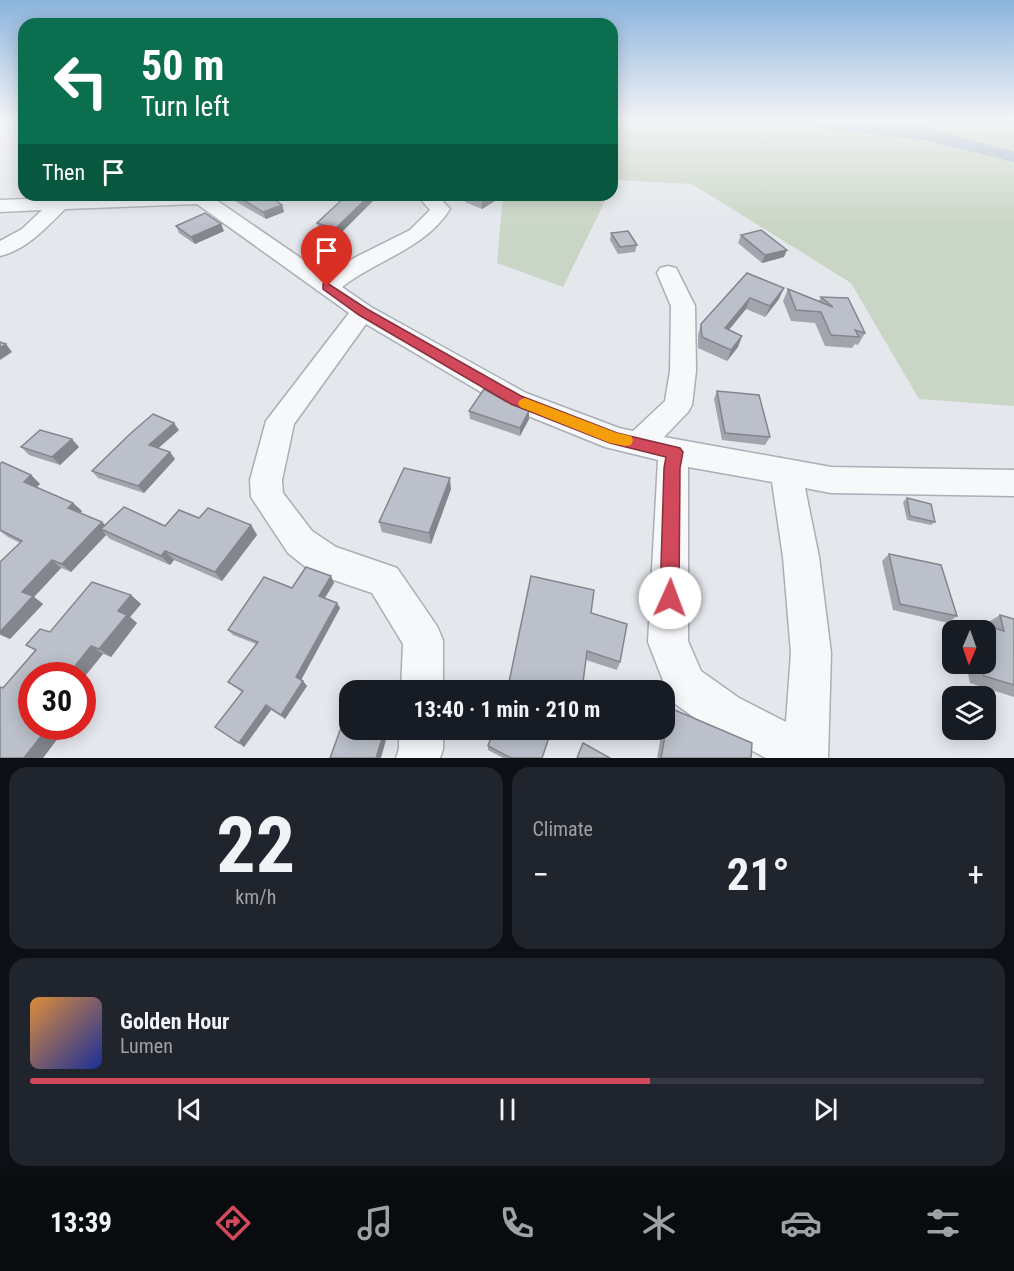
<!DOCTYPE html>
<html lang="en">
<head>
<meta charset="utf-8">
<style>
  :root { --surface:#171b24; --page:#20242c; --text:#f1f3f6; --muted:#9ea1a6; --line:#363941; --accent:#d1495b }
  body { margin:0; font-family:"Roboto Condensed",sans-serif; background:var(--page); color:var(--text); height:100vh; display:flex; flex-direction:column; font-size:22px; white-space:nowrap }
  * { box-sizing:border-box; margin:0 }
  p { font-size:20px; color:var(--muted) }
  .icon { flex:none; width:33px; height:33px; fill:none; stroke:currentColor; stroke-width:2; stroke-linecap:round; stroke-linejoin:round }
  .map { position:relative; height:758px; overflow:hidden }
  .details { display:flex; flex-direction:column; gap:9px; padding:9px; background:#0d0f14; flex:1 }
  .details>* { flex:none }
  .guide { position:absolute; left:18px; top:18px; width:600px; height:183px; border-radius:18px; box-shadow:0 3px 15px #0003; background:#0b6e4f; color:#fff; overflow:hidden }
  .needle { width:39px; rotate:182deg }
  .tools { position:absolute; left:942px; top:620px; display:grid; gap:12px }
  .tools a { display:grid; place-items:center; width:54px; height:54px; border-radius:12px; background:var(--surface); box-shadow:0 3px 15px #0003; font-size:30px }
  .speed { position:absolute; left:18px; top:662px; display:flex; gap:12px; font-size:30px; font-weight:700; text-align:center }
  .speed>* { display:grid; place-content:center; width:78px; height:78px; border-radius:50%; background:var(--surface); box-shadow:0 3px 15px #0003; line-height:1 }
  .speed .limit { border:9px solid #d22; background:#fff; color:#111 }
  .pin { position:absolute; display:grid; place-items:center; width:51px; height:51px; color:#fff; margin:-62px -26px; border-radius:50% 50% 50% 0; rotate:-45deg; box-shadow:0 0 6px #0007 }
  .pin .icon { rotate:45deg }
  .me { position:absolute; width:66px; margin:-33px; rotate:2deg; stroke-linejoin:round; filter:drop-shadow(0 0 4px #0008) }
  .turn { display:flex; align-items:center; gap:21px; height:126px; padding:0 24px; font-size:27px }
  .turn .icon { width:78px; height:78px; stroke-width:2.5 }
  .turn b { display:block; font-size:42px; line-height:51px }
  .then { display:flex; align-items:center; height:57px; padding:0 24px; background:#0003; gap:12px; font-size:22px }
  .big { font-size:45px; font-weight:700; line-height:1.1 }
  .details .card { flex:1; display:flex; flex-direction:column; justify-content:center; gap:9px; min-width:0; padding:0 21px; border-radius:18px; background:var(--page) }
  .details .dial { align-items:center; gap:0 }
  .dial b { font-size:78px; line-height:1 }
  .song { display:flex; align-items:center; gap:18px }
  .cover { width:72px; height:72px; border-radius:9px; background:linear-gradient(135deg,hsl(30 70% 55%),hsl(230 70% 35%)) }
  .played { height:6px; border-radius:3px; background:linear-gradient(90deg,var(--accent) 65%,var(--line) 65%) }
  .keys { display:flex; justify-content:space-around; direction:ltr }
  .heat { display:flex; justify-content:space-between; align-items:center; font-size:33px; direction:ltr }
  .details .tiles { flex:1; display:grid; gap:9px; grid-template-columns:1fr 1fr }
  .card:last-child { grid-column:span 2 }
  .trip { position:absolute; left:339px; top:680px; width:336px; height:60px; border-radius:18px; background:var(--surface); box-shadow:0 3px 15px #0003; font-weight:700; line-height:60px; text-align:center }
  .menu { display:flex; height:96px; justify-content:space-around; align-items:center; background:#090b0e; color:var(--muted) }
  .menu .icon { width:42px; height:42px }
  .menu .on { color:var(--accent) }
  .menu b { font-size:27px; color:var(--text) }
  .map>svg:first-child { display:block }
</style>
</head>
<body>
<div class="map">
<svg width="1014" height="758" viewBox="0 0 1014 758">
  <rect width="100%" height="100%" fill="#e4e7ec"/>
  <g fill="#c9d6c5">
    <polygon points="612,121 1014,121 1014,406 919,399 851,283 692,184 615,180 612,186"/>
    <polygon points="503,195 608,195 563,287 497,263"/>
  </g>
  <polygon fill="#9fb4cc" points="808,121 869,121 916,125 1014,152 1014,162 924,140 826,129"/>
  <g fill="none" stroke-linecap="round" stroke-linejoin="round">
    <defs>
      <g id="minor">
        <path d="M 135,195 L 209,195 L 327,276 L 354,258 L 410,230 L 430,210 L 417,195 L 437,195 L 450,209 C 425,249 378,259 342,287 L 371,307 L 526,393 L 619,428 L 633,431 L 665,401 L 670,371 L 671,306 L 657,273 L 660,268 L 668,266 L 676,268 L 695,306 L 696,371 L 692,405 L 688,412 L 664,437 L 831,467 L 1014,470 L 1014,496 L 831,493 L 805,488 L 819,557 L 831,653 L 828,758 L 766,758 L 709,728 L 671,701 L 648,642 L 658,460 L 605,447 L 506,407 L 366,324 L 294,424 L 282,480 L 283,493 L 312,531 L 336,547 L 397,568 L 437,626 L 443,640 L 443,690 L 401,690 L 403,644 L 372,593 L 313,573 L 288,553 L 251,497 L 250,480 L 266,421 L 349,313 L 197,204 L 65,209 C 46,228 26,250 0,256 L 0,241 L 22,229 L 42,210 L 0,212 L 0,200 ZM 688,467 L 772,482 L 783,557 L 791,653 L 786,722 L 739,698 L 701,671 L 688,641 Z"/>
        <polygon points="399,729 443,729 443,749 440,758 396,758 399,749"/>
      </g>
    </defs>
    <use href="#minor" stroke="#a9aeb7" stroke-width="3"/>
    <use href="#minor" fill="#f7f8fa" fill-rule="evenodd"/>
  </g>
  <g fill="#a1a5ae">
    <polygon points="232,195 268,195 282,205 284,212 266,219 235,201"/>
    <polygon points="347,195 337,237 319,230 317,223"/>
    <polygon points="465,195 498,195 498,199 482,209 465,202"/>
    <polygon points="176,226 224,231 195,244 179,233"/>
    <polygon points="611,233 637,245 635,252 618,254 610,240"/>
    <polygon points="741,235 784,257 762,263 738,243"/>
    <polygon points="747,273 779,299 765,317 746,309 729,330 742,336 738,347 727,361 698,348 698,335 701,324"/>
    <polygon points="788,289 819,301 821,297 865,333 858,345 855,344 852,348 825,346 815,323 791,321 783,301"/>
    <polygon points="717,391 770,437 765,445 722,440 714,399"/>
    <polygon points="469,411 529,419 520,436 470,419"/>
    <polygon points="179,430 158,448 175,459 144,493 98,478 92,471"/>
    <polygon points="21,447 79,447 60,465 29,455"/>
    <polygon points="0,464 31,475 40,484 37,487 73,503 82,511 80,513 102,522 105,525 165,526 199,518 251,525 257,535 222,581 174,560 170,565 110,539 106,535 71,572 61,568 34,597 43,604 10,639 0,635 0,562 20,543 8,537 0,531"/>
    <polygon points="451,489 431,544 382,532 379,522"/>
    <polygon points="907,498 935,522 931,525 907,520 903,502"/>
    <polygon points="889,554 957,616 948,623 893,610 882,561"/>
    <polygon points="334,583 325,598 340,608 301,680 307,686 285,719 271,710 244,747 242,692 228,682 256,644 233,635 228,630 292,588"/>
    <polygon points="131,595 141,604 130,617 137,623 111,657 103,654 32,726 67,726 43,758 3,688 35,650 26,645"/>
    <polygon points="591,613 620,662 617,670 586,660 582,690 508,690 508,687"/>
    <polygon points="1000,615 1014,619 1014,697 970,683 966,663 986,663 986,630 960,629 973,621 987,626 987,623"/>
    <polygon points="670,708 751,758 657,758 662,729 664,729 665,715"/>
    <polygon points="488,746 543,758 503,758 488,750"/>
  </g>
  <g fill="#83868d">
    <polygon points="370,195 379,195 337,237 335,229"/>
    <polygon points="492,195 498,195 498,199 482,209 482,201"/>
    <polygon points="282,205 284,212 266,219 263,212"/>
    <polygon points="221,224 224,231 195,244 191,237"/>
    <polygon points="787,250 784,257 762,263 765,255"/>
    <polygon points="784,288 779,299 765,317 770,306"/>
    <polygon points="750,298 746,309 721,339 725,328"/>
    <polygon points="742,336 738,347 727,361 731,350"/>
    <polygon points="6,344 12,352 0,360 0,348"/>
    <polygon points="529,411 529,419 520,436 520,428"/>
    <polygon points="174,423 179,430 154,452 149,445"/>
    <polygon points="72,439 79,447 60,465 52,457"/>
    <polygon points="170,452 175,459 144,493 138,486"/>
    <polygon points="31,475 40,484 33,490 24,482"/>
    <polygon points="450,478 451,489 431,544 429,533"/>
    <polygon points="73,503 82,511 76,516 68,508"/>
    <polygon points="102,522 110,530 101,529 106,535 71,572 62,564"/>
    <polygon points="251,525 257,535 222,581 215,572"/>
    <polygon points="165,551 174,560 170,565 161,556"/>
    <polygon points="52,560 61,568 34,597 43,604 10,639 0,634 0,632 22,592"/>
    <polygon points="331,576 334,583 322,602 319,596"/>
    <polygon points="131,595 141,604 130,617 137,623 111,657 99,649 118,611"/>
    <polygon points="337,603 340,608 300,682 296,677"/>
    <polygon points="91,646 103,654 82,680 82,675 68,675"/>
    <polygon points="303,681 307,686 285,719 281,715"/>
    <polygon points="266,705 271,710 244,747 239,743"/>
    <polygon points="49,726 67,726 43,758 24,758"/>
    <polygon points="385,729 389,729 381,758 376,758"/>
  </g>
  <g fill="#bbc0ca" stroke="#83868d" stroke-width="1.5">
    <polygon points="235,195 268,195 282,205 263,212"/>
    <polygon points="347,195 370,195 335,229 317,223"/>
    <polygon points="465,195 492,195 482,201"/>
    <polygon points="205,213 221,224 191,237 176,226"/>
    <polygon points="761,230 787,250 765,255 741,235"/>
    <polygon points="628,231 637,245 620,247 611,233"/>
    <polygon points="747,273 784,288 770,306 750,298 725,328 742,336 731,350 702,337 701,324"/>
    <polygon points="788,289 833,307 821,297 848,298 865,333 855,330 859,337 831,335 821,312 796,310"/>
    <polygon points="0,342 6,344 0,348"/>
    <polygon points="484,389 505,401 529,411 520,428 469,411"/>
    <polygon points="717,391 759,395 770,437 725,433"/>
    <polygon points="153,414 174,423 149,445 170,452 138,486 92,471 131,433"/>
    <polygon points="40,430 72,439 52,457 21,447"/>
    <polygon points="2,462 31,475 24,482 73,503 68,508 102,522 62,564 52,560 22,592 33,596 0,632 0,562 22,541 0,530 0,464"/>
    <polygon points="404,468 450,478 429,533 379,522"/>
    <polygon points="907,498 931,504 935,522 910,516"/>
    <polygon points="124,507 165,526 179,510 199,518 208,508 251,525 215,572 165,551 161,556 101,529"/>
    <polygon points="889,554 941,565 957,616 900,604"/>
    <polygon points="306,567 331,576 319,596 337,603 296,677 303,681 281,715 266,705 239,743 215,727 243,691 228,682 258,642 228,630 264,577 292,588"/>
    <polygon points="531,576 594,590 591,613 627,624 620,662 587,651 582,690 521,690 508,687"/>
    <polygon points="92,582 131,595 118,611 127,615 99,649 91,646 68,675 32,675 32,726 49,726 24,758 0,758 0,687 3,688 36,650 26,645 40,629 50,632"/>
    <polygon points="1000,615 1014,619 1014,685 984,676 981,663 986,663 986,630 975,630 973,621 1004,631"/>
    <polygon points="355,686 372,690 354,690"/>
    <polygon points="350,703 350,729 385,729 376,758 330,758"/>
    <polygon points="670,708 752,743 751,758 661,758"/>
    <polygon points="494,729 552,729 542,758 511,758 488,746"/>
    <polygon points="583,743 610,758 577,758"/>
  </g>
  <linearGradient id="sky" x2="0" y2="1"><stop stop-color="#8bb4dd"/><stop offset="0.53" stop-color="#f3f4f6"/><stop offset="1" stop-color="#f3f4f6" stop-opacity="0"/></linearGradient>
  <rect width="1014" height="227" fill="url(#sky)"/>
  <polygon fill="#d1495b" stroke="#882f3b" stroke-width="1.5" points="327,283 367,309 521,396 617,433 680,448 683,452 680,468 679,598 676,605 670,608 663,605 660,598 664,468 666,457 610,443 511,404 359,315 323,289 323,284"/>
  <polygon fill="#f59e0b" points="525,398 617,433 631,436 633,440 631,445 625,446 610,443 520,407 518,403 520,400"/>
</svg>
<div class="tools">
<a><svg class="needle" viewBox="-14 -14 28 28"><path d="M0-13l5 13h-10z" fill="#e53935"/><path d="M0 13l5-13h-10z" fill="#9ea1a6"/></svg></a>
<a><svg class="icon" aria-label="layers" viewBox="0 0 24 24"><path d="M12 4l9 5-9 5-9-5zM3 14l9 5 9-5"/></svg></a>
</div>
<div class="speed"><div class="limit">30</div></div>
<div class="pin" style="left:327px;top:287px;background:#d93025"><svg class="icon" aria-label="arrive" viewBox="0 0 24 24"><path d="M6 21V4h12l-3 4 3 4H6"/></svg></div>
<svg class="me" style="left:670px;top:598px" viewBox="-20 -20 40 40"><circle r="19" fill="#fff"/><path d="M0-13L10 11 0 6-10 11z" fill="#d1495b"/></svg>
<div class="trip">13:40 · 1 min · 210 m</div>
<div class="guide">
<div class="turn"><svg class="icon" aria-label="left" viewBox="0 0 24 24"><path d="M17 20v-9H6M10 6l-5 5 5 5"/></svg><div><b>50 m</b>Turn left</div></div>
<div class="then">Then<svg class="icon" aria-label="arrive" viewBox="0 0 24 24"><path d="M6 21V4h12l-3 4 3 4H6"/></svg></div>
</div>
</div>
<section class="details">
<div class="tiles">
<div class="card dial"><b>22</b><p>km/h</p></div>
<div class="card"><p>Climate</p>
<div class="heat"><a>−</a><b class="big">21°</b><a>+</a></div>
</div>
<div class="card">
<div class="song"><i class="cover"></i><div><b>Golden Hour</b><p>Lumen</p></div></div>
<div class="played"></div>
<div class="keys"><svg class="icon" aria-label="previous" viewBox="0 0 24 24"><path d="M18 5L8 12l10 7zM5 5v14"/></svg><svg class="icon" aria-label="pause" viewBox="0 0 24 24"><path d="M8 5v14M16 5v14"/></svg><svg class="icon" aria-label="next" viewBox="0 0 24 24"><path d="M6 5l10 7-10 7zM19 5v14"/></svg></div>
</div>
</div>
</section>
<nav class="menu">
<b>13:39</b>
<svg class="icon on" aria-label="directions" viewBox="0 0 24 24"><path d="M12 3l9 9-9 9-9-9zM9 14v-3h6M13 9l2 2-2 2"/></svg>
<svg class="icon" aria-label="music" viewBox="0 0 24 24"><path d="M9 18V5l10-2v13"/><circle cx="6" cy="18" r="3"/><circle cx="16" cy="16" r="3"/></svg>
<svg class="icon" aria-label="phone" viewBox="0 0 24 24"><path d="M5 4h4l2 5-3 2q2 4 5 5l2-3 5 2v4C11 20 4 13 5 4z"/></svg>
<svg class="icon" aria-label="climate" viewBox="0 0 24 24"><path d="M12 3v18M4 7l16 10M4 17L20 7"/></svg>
<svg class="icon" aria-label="car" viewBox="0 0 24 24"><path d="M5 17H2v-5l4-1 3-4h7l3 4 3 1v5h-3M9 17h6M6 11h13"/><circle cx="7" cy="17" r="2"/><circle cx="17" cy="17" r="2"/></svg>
<svg class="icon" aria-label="filters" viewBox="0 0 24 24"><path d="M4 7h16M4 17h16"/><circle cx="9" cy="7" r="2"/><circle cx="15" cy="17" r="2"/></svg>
</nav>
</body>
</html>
